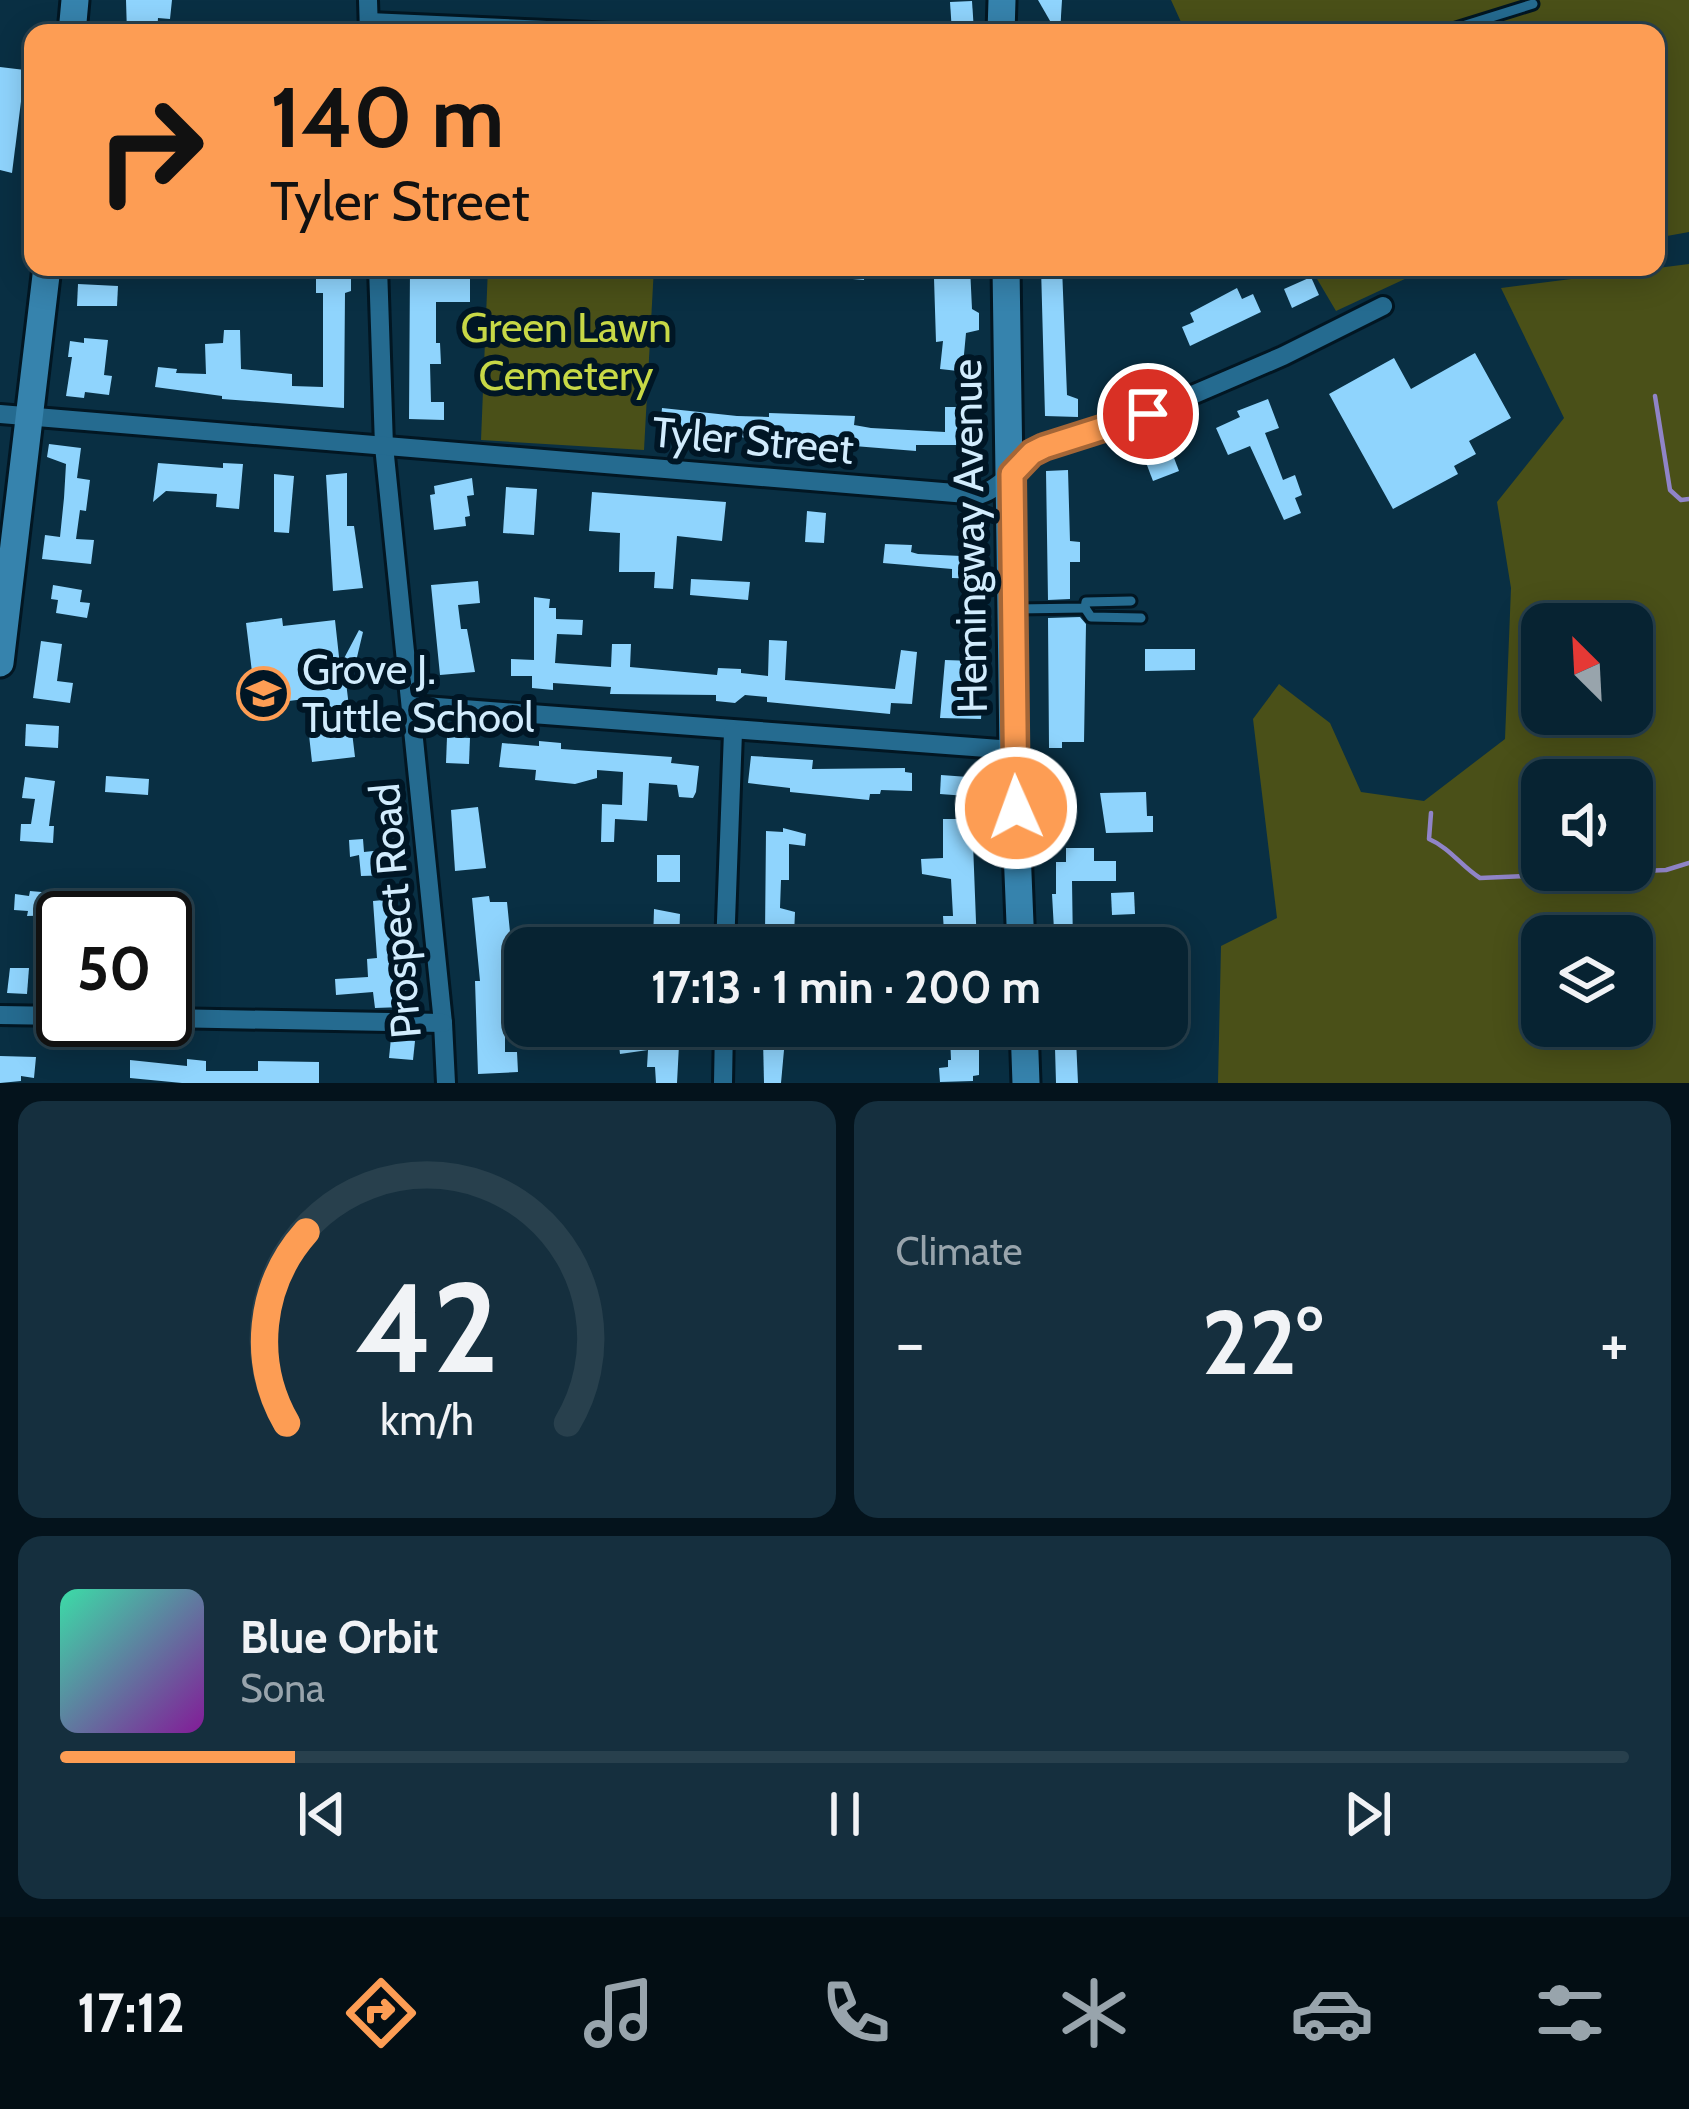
<!DOCTYPE html>
<html lang="en">
<head>
<meta charset="utf-8">
<style>
  :root { --surface:#072332; --page:#152f3e; --text:#f1f3f6; --muted:#98a4ac; --line:#28404d; --accent:#fd9d54 }
  body { margin:0; font-family:Cabin,sans-serif; background:var(--page); color:var(--text); height:100vh; display:flex; flex-direction:column; font-size:45px; white-space:nowrap }
  * { box-sizing:border-box; margin:0 }
  p { font-size:39px; color:var(--muted) }
  .icon { flex:none; width:66px; height:66px; fill:none; stroke:currentColor; stroke-width:2; stroke-linecap:round; stroke-linejoin:round }
  .map { position:relative; height:1083px; overflow:hidden }
  .side { display:flex; flex-direction:column; gap:18px; padding:18px; background:#04131c; flex:1 }
  .side>* { flex:none }
  .top-card { position:absolute; left:24px; top:24px; width:1641px; height:252px; border-radius:24px; box-shadow:0 6px 30px #0003,0 0 0 3px var(--line); background:#fd9d54; color:#111; overflow:hidden }
  .needle { width:78px; rotate:336deg }
  .buttons { position:absolute; left:1521px; top:603px; display:grid; gap:24px }
  .buttons a { display:grid; place-items:center; width:132px; height:132px; border-radius:24px; background:var(--surface); box-shadow:0 6px 30px #0003,0 0 0 3px var(--line); font-size:60px }
  .speed { position:absolute; left:36px; top:891px; display:flex; gap:24px; font-size:60px; font-weight:700; text-align:center }
  .speed>* { display:grid; place-content:center; width:156px; height:156px; border-radius:50%; background:var(--surface); box-shadow:0 6px 30px #0003,0 0 0 3px var(--line); line-height:1 }
  .speed .limit { border:6px solid #111; border-radius:18px; background:#fff; color:#111 }
  .pin { position:absolute; display:grid; place-items:center; width:102px; height:102px; color:#fff; margin:-51px; border:6px solid #fff; border-radius:50%; box-shadow:0 3px 12px #0007 }
  .me { position:absolute; width:132px; margin:-66px; rotate:358deg; stroke-linejoin:round; filter:drop-shadow(0 0 9px #0008) }
  .turn { display:flex; align-items:center; gap:42px; height:252px; padding:0 48px; font-size:54px }
  .turn .icon { width:156px; height:156px; stroke-width:2.5 }
  .turn b { display:block; font-size:84px; line-height:102px }
  .big { font-size:90px; font-weight:700; line-height:1.1 }
  .side .widget { flex:1; display:flex; flex-direction:column; justify-content:center; gap:18px; min-width:0; padding:0 42px; border-radius:24px; background:var(--page) }
  .side .dial { align-items:center; gap:0 }
  .dial svg { height:312px; overflow:visible; fill:none; stroke:var(--line); stroke-width:7; stroke-linecap:round; text-anchor:middle }
  .dial text { fill:var(--text); stroke:none }
  .song { display:flex; align-items:center; gap:36px }
  .cover { width:144px; height:144px; border-radius:18px; background:linear-gradient(135deg,hsl(160 70% 55%),hsl(290 70% 35%)) }
  .played { height:12px; border-radius:6px; background:linear-gradient(90deg,var(--accent) 15%,var(--line) 15%) }
  .keys { display:flex; justify-content:space-around; direction:ltr }
  .heat { display:flex; justify-content:space-between; align-items:center; font-size:66px; direction:ltr }
  .side .tiles { flex:1; display:grid; gap:18px; grid-template-columns:1fr 1fr }
  .widget:last-child { grid-column:span 2 }
  .trip { position:absolute; left:504px; top:927px; width:684px; height:120px; border-radius:24px; background:var(--surface); box-shadow:0 6px 30px #0003,0 0 0 3px var(--line); font-weight:700; line-height:120px; text-align:center }
  .menu { display:flex; height:192px; justify-content:space-around; align-items:center; background:#030e14; color:var(--muted) }
  .menu .icon { width:84px; height:84px }
  .menu .active { color:var(--accent) }
  .menu b { font-size:54px; color:var(--text) }
  .map>svg:first-child { display:block }
</style>
</head>
<body>
<div class="map">
<svg width="1689" height="1083" viewBox="0 0 1689 1083">
  <rect width="100%" height="100%" fill="#092f43"/>
  <g fill="#4a5018" fill-rule="evenodd">
    <polygon points="1171,0 1689,0 1689,232 1656,238 1656,33 1186,33"/>
    <path d="M 1689,264 L 1689,1083 L 1218,1083 L 1221,946 L 1277,918 L 1253,719 L 1279,684 L 1330,723 L 1361,792 L 1424,801 L 1505,739 L 1511,588 L 1497,502 L 1564,418 L 1501,288 ZM 1542,624 L 1632,624 L 1632,714 L 1542,714 ZM 1542,780 L 1632,780 L 1632,870 L 1542,870 ZM 1542,936 L 1632,936 L 1632,1026 L 1542,1026 Z"/>
    <polygon points="488,267 654,267 644,450 481,440"/>
    <polygon points="1310,267 1451,267 1422,271 1336,311"/>
  </g>
  <g fill="none" stroke-linecap="round" stroke-linejoin="round">
    <g stroke="#9084c8" stroke-width="4.5">
      <polyline points="1655,396 1670,490 1681,500 1689,499"/>
      <path d="M 1431,813 L 1429,839 C 1450,848 1461,866 1480,878 L 1666,870 L 1689,863"/>
    </g>
  </g>
  <g fill="#8fd4fd">
    <polygon points="126,0 172,0 170,19 158,18 157,33 127,33"/>
    <polygon points="1038,0 1062,0 1060,33 1057,33"/>
    <polygon points="972,1 974,31 952,32 950,2"/>
    <polygon points="0,67 25,70 12,173 0,170"/>
    <polygon points="819,267 865,267 864,280 819,276"/>
    <polygon points="943,267 970,267 972,309 979,313 979,330 966,333 963,365 958,365 958,371 940,369 943,341 936,342 934,278 944,277"/>
    <polygon points="1041,267 1062,267 1067,395 1078,399 1078,417 1045,416"/>
    <polygon points="410,268 470,268 470,302 436,302 436,343 440,343 441,364 430,364 431,402 444,402 444,420 409,419"/>
    <polygon points="316,270 351,273 351,291 345,293 344,408 222,399 222,396 155,387 158,367 177,369 176,373 206,374 205,344 223,343 224,330 240,330 241,369 292,374 292,386 323,387 323,293 316,293"/>
    <polygon points="1311,277 1319,295 1292,308 1284,289"/>
    <polygon points="78,284 118,286 117,306 77,306"/>
    <polygon points="1237,288 1242,299 1253,294 1261,312 1190,346 1182,327 1194,322 1190,313"/>
    <polygon points="84,338 108,340 104,375 112,376 109,395 85,392 84,398 66,396 72,357 68,357 70,341 84,343"/>
    <polygon points="1475,353 1511,418 1469,441 1476,454 1454,466 1458,474 1393,509 1329,394 1394,358 1411,389"/>
    <polygon points="1268,399 1279,428 1265,433 1283,480 1295,475 1302,495 1295,498 1301,513 1284,520 1250,446 1228,455 1216,428 1240,417 1237,411"/>
    <polygon points="945,407 963,407 963,420 973,420 973,437 956,437 956,445 916,445 916,451 829,444 829,450 806,449 807,443 660,430 662,408 737,416 769,417 769,413 855,416 854,425 871,428 945,432"/>
    <polygon points="49,444 81,448 77,478 90,480 86,511 80,510 76,539 94,540 91,564 42,559 45,535 60,537 64,498 66,464 47,457"/>
    <polygon points="1171,450 1179,471 1153,481 1145,460"/>
    <polygon points="158,463 223,468 223,463 243,464 239,509 216,507 217,494 166,491 153,502"/>
    <polygon points="1068,470 1070,541 1080,542 1080,562 1070,562 1070,599 1048,600 1046,471"/>
    <polygon points="347,473 347,526 354,526 363,588 333,591 326,475"/>
    <polygon points="274,474 294,476 289,533 274,532"/>
    <polygon points="472,478 474,495 467,496 470,516 465,517 466,526 434,530 430,495 435,494 434,486"/>
    <polygon points="506,487 537,489 534,535 503,533"/>
    <polygon points="592,492 726,502 722,541 677,536 673,589 654,588 655,572 619,572 620,533 589,531"/>
    <polygon points="807,511 826,513 824,543 805,542"/>
    <polygon points="885,544 912,545 911,552 918,554 983,557 982,579 952,578 952,569 883,563"/>
    <polygon points="691,579 750,582 748,600 690,595"/>
    <polygon points="478,581 480,603 458,605 461,629 467,629 475,672 440,675 431,585"/>
    <polygon points="53,585 82,590 80,602 90,603 87,618 56,613 58,600 51,599"/>
    <polygon points="534,597 550,599 549,608 556,608 556,619 583,620 582,635 557,634 555,663 611,667 612,644 631,644 630,667 717,675 718,668 741,669 741,673 768,676 769,640 787,641 785,680 895,689 901,650 917,652 912,704 891,703 890,714 767,702 767,697 745,695 735,703 716,701 716,695 610,694 611,687 553,683 553,690 532,688 532,676 511,676 511,659 534,660"/>
    <polygon points="1080,617 1086,624 1084,742 1062,742 1062,748 1049,748 1048,618"/>
    <polygon points="282,618 283,626 335,620 340,666 359,630 363,632 353,674 355,687 346,682 355,757 312,762 305,699 256,705 246,623"/>
    <polygon points="41,641 62,644 57,681 73,683 70,703 33,698"/>
    <polygon points="1145,649 1195,649 1195,670 1145,671"/>
    <polygon points="945,660 975,661 974,700 982,703 981,719 940,718"/>
    <polygon points="26,724 59,726 58,748 25,746"/>
    <polygon points="447,737 470,738 469,764 446,763"/>
    <polygon points="539,741 561,743 561,749 672,757 671,763 699,766 696,792 693,798 679,797 677,785 649,783 647,821 615,819 614,842 601,842 602,804 622,805 623,772 597,770 597,778 575,784 535,780 536,770 499,767 502,743 539,746"/>
    <polygon points="751,756 813,760 812,769 905,768 905,772 912,773 912,791 881,790 880,794 870,794 869,800 790,792 790,788 748,783"/>
    <polygon points="941,775 982,778 980,797 940,794"/>
    <polygon points="106,776 149,779 148,795 105,792"/>
    <polygon points="25,777 55,781 49,826 54,826 53,843 20,841 21,824 31,824 35,799 22,798"/>
    <polygon points="1146,792 1147,816 1153,816 1153,832 1106,833 1100,793"/>
    <polygon points="478,807 486,868 455,871 451,810"/>
    <polygon points="943,819 981,819 981,843 973,843 977,948 945,948 943,916 953,916 951,879 922,874 921,859 943,858"/>
    <polygon points="783,828 806,834 805,846 789,844 789,880 781,880 780,908 795,912 794,935 765,934 766,831 783,832"/>
    <polygon points="363,839 364,852 392,849 394,875 361,876 359,855 350,857 349,840"/>
    <polygon points="1066,848 1094,848 1094,861 1116,861 1116,881 1072,881 1073,948 1055,948 1052,894 1056,894 1056,862 1066,862"/>
    <rect x="657" y="855" width="23" height="27"/>
    <polygon points="30,891 64,894 62,915 27,916 28,911 14,910 15,894 29,896"/>
    <polygon points="1134,892 1135,914 1112,915 1111,893"/>
    <polygon points="489,896 490,902 507,902 510,932 515,932 517,957 509,958 510,990 505,990 505,1052 517,1052 518,1072 478,1074 475,981 480,981 472,898"/>
    <polygon points="171,897 188,898 185,928 165,927 165,918 146,918 147,903 171,904"/>
    <polygon points="394,899 401,979 405,979 407,999 401,1000 402,1007 375,1008 373,992 336,995 335,979 368,977 367,959 377,958 373,901"/>
    <polygon points="654,909 680,914 679,943 653,942"/>
    <polygon points="10,968 29,968 27,994 7,993"/>
    <polygon points="680,1026 677,1083 656,1083 655,1067 647,1067 648,1050 620,1054 617,1028"/>
    <polygon points="979,1027 979,1075 973,1076 973,1081 940,1082 939,1068 948,1067 948,1060 951,1060 950,1034 959,1033 959,1028"/>
    <polygon points="391,1038 415,1041 413,1060 389,1058"/>
    <polygon points="763,1039 785,1039 781,1083 764,1083"/>
    <polygon points="1076,1039 1078,1083 1056,1083 1055,1048 1059,1048 1058,1040"/>
    <polygon points="0,1056 36,1057 34,1078 21,1076 21,1081 0,1083"/>
    <polygon points="187,1059 206,1061 206,1071 258,1071 258,1061 319,1062 319,1083 182,1083 130,1078 130,1060 187,1066"/>
  </g>
  <g fill="none" stroke-linecap="round" stroke-linejoin="round">
    <defs>
      <g id="service">
        <polyline points="1440,33 1533,4"/>
        <polyline points="1085,608 1091,617 1141,618"/>
        <polyline points="1013,609 1085,608 1086,602 1131,601"/>
      </g>
      <g id="minor">
        <polyline points="368,0 369,33"/>
        <polyline points="369,22 613,33"/>
        <polyline points="378,267 384,446 443,1023 446,1083"/>
        <path d="M 0,414 L 979,495 C 1007,486 1019,459 1044,447 L 1148,414 L 1283,356 L 1383,306"/>
        <polyline points="411,705 1013,750"/>
        <polyline points="725,948 733,732"/>
        <polyline points="0,1015 63,1016"/>
        <polyline points="165,1018 443,1023"/>
        <polyline points="723,1083 724,1026"/>
      </g>
      <g id="secondary">
        <polyline points="72,33 75,0"/>
        <polyline points="1001,33 1002,0"/>
        <polyline points="1006,267 1013,750 1021,948"/>
        <polyline points="0,663 47,267"/>
        <polyline points="1024,1026 1026,1083"/>
      </g>
    </defs>
    <use href="#service" stroke="#021622" stroke-width="15"/>
    <use href="#minor" stroke="#021622" stroke-width="24"/>
    <use href="#secondary" stroke="#021622" stroke-width="33"/>
    <use href="#service" stroke="#256b90" stroke-width="9"/>
    <use href="#minor" stroke="#256b90" stroke-width="18"/>
    <use href="#secondary" stroke="#3683ad" stroke-width="27"/>
  </g>
  <g fill="none" stroke-linecap="round" stroke-linejoin="round">
    <defs>
      <polyline id="route" points="1016,808 1012,474 1032,453 1044,447 1148,414"/>
    </defs>
    <use href="#route" stroke="#a46637" stroke-width="30"/>
    <use href="#route" stroke="#fd9d54" stroke-width="21"/>
  </g>
  <defs>
    <symbol id="school-ring" viewBox="-11 -11 22 22"><circle r="9.5" fill="#001625" stroke="#fd9d54" stroke-width="1.5"/><path d="M0-5L7-2L0 1L-7-2ZM-4 1L0 2.5L4 1V4Q0 6-4 4Z" fill="#fd9d54"/></symbol>
  </defs>
  <g fill-rule="evenodd">
    <use href="#school-ring" x="234" y="664" width="59" height="59"/>
  </g>
  <g text-anchor="middle" dominant-baseline="central" stroke-width="12" stroke-linejoin="round" paint-order="stroke">
    <g font-size="42" fill="#c7d846" stroke="#001625">
      <text x="566" y="327">Green Lawn<tspan x="566" dy="48">Cemetery</tspan></text>
    </g>
    <g font-size="42" fill="#d1ecfd" stroke="#001625">
      <text transform="translate(753 440) rotate(5)">Tyler Street</text>
      <text transform="translate(969 536) rotate(-91)">Hemingway Avenue</text>
      <text transform="translate(395 911) rotate(-95)">Prospect Road</text>
    </g>
    <g font-size="42" fill="#d1ecfd" stroke="#001625" text-anchor="start">
      <text x="302" y="669">Grove J.<tspan x="302" dy="48">Tuttle School</tspan></text>
    </g>
  </g>
</svg>
<div class="buttons">
<a><svg class="needle" viewBox="-14 -14 28 28"><path d="M0-13l5 13h-10z" fill="#e53935"/><path d="M0 13l5-13h-10z" fill="#98a4ac"/></svg></a>
<a><svg class="icon" aria-label="sound" viewBox="0 0 24 24"><path d="M4 9h4l5-4v14l-5-4H4zM17 9q2 3 0 6"/></svg></a>
<a><svg class="icon" aria-label="layers" viewBox="0 0 24 24"><path d="M12 4l9 5-9 5-9-5zM3 14l9 5 9-5"/></svg></a>
</div>
<div class="speed"><div class="limit">50</div></div>
<div class="pin" style="left:1148px;top:414px;background:#d93025"><svg class="icon" aria-label="arrive" viewBox="0 0 24 24"><path d="M6 21V4h12l-3 4 3 4H6"/></svg></div>
<svg class="me" style="left:1016px;top:808px" viewBox="-20 -20 40 40"><circle r="17" fill="#fd9d54" stroke="#fff" stroke-width="3"/><path d="M0-11L8 9 0 5-8 9z" fill="#fff"/></svg>
<div class="trip">17:13 · 1 min · 200 m</div>
<div class="top-card">
<div class="turn"><svg class="icon" aria-label="right" viewBox="0 0 24 24"><path d="M7 20v-9h11M14 6l5 5-5 5"/></svg><div><b>140 m</b>Tyler Street</div></div>
</div>
</div>
<section class="side">
<div class="tiles">
<div class="widget dial"><svg viewBox="0 0 100 80">
<path d="M14 69A42 42 0 1 1 86 69"/>
<path d="M14 69A42 42 0 0 1 19 20" stroke="#fd9d54"/>
<text x="50" y="56" font-size="32" font-weight="700">42</text>
<text x="50" y="72" font-size="11">km/h</text>
</svg></div>
<div class="widget"><p>Climate</p>
<div class="heat"><a>−</a><b class="big">22°</b><a>+</a></div>
</div>
<div class="widget">
<div class="song"><i class="cover"></i><div><b>Blue Orbit</b><p>Sona</p></div></div>
<div class="played"></div>
<div class="keys"><svg class="icon" aria-label="previous" viewBox="0 0 24 24"><path d="M18 5L8 12l10 7zM5 5v14"/></svg><svg class="icon" aria-label="pause" viewBox="0 0 24 24"><path d="M8 5v14M16 5v14"/></svg><svg class="icon" aria-label="next" viewBox="0 0 24 24"><path d="M6 5l10 7-10 7zM19 5v14"/></svg></div>
</div>
</div>
</section>
<nav class="menu">
<b>17:12</b>
<svg class="icon active" aria-label="directions" viewBox="0 0 24 24"><path d="M12 3l9 9-9 9-9-9zM9 14v-3h6M13 9l2 2-2 2"/></svg>
<svg class="icon" aria-label="music" viewBox="0 0 24 24"><path d="M9 18V5l10-2v13"/><circle cx="6" cy="18" r="3"/><circle cx="16" cy="16" r="3"/></svg>
<svg class="icon" aria-label="phone" viewBox="0 0 24 24"><path d="M5 4h4l2 5-3 2q2 4 5 5l2-3 5 2v4C11 20 4 13 5 4z"/></svg>
<svg class="icon" aria-label="climate" viewBox="0 0 24 24"><path d="M12 3v18M4 7l16 10M4 17L20 7"/></svg>
<svg class="icon" aria-label="car" viewBox="0 0 24 24"><path d="M5 17H2v-5l4-1 3-4h7l3 4 3 1v5h-3M9 17h6M6 11h13"/><circle cx="7" cy="17" r="2"/><circle cx="17" cy="17" r="2"/></svg>
<svg class="icon" aria-label="filters" viewBox="0 0 24 24"><path d="M4 7h16M4 17h16"/><circle cx="9" cy="7" r="2"/><circle cx="15" cy="17" r="2"/></svg>
</nav>
</body>
</html>
